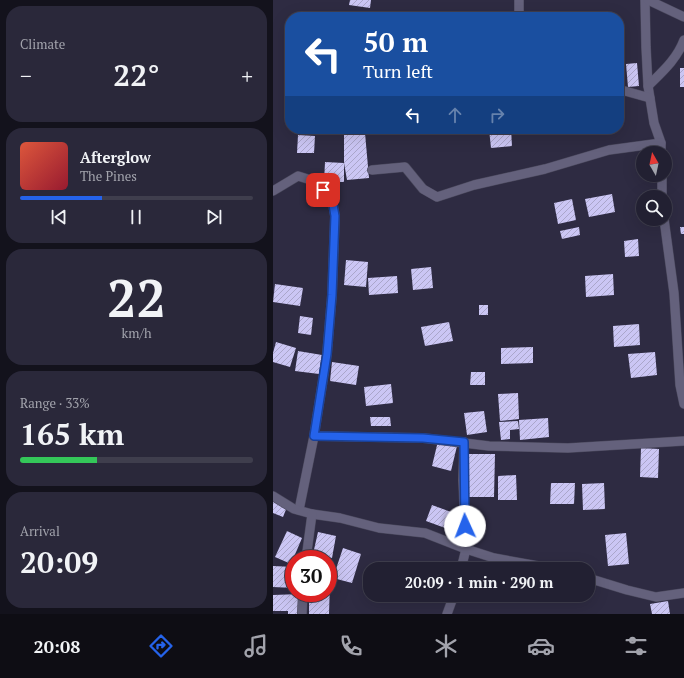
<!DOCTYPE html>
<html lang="en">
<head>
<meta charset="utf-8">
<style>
  :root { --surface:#222032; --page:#2a283a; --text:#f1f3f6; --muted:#a2a3ac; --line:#3f3e4d; --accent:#2563eb }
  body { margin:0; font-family:"PT Serif",serif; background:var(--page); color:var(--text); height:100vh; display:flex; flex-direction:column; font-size:15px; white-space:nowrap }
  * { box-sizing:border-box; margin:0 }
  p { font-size:13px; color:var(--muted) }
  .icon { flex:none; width:22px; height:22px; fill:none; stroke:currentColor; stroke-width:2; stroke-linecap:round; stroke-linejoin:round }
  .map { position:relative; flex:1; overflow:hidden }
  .details { display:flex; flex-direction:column; gap:6px; padding:6px; background:#13121c; width:273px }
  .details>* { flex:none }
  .guide { position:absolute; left:12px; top:12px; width:339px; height:122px; border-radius:16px; box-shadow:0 4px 16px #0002,0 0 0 1px var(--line); background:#1a4fa0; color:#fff; overflow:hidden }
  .needle { width:26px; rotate:351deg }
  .fabs { position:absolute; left:363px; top:146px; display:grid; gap:8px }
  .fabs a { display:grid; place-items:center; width:36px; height:36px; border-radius:50%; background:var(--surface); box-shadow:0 4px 16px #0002,0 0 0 1px var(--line); font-size:20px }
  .speed { position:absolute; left:12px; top:550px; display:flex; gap:8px; font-size:20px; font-weight:700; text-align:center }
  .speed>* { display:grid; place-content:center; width:52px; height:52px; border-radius:50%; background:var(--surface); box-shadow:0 4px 16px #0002,0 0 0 1px var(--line); line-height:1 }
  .speed .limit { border:6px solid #d22; background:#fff; color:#111 }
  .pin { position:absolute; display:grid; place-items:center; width:34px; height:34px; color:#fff; margin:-17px; border-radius:8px; box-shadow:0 2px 6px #0006 }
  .me { position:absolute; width:44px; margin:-22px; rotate:358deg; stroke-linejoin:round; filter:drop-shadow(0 0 3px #0008) }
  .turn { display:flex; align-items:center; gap:14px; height:84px; padding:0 12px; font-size:18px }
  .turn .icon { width:52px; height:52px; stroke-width:2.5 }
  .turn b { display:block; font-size:28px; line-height:34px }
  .lanes { display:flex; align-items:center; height:38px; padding:0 12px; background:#0003; justify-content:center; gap:20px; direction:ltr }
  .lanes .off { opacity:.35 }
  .big { font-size:30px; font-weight:700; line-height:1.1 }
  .details .widget { flex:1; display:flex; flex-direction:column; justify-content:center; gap:6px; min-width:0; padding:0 14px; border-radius:16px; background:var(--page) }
  .details .dial { align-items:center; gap:0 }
  .dial b { font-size:52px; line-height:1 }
  .song { display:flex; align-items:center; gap:12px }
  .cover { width:48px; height:48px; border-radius:6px; background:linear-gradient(135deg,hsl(10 70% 55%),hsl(350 70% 35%)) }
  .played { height:4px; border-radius:2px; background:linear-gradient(90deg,var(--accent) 35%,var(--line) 35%) }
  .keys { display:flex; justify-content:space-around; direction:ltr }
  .heat { display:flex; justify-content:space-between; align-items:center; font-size:22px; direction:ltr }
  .charge { height:6px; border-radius:3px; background:linear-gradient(90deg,#34c759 33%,var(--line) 0) }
  .trip { position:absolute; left:90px; top:562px; width:232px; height:40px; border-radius:16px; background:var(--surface); box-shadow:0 4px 16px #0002,0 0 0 1px var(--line); font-weight:700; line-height:40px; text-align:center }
  .dock { display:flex; height:64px; justify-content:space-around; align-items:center; background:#0e0d14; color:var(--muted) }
  .dock .icon { width:28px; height:28px }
  .dock .active { color:var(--accent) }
  .dock b { font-size:18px; color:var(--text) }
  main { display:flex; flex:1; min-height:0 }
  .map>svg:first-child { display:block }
</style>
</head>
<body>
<main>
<section class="details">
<div class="widget"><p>Climate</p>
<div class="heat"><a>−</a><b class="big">22°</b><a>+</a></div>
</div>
<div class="widget">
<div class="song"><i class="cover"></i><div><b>Afterglow</b><p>The Pines</p></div></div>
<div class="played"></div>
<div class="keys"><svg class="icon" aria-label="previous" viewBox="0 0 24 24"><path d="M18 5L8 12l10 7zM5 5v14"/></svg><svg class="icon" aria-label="pause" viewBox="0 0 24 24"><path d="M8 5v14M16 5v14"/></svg><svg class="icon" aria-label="next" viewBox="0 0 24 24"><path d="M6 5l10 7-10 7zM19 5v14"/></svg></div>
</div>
<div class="widget dial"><b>22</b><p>km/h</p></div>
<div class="widget"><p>Range · 33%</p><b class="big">165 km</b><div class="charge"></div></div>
<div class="widget"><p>Arrival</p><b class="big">20:09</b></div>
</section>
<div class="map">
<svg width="411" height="614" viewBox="0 0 411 614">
  <defs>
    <pattern id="building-hatch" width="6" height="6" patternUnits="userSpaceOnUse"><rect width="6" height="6" fill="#cbc6f4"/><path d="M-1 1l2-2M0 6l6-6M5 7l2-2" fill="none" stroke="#aaa6ca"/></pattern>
  </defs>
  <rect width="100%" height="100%" fill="#2e2b42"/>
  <g fill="url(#building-hatch)">
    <polygon points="77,0 98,0 97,8 76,5"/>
    <polygon points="364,63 366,86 355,87 353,64"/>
    <rect x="407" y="68" width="4" height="19"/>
    <polygon points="216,129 238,129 239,146 218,148"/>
    <polygon points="92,133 96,178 74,180 71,163 71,135"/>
    <polygon points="25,135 42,136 41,153 24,153"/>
    <polygon points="52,162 71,163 71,182 51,182"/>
    <polygon points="339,194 342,212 316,217 312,199"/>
    <polygon points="299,199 303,220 285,224 281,203"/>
    <polygon points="306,227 307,235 289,239 287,231"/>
    <polygon points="407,227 411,227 411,234 408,234"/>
    <polygon points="365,239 366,256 352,257 351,241"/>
    <polygon points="73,260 95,262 93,287 71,285"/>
    <polygon points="158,267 160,288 140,290 138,269"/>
    <polygon points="340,274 341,295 313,297 312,276"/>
    <polygon points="124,276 125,293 96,295 95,278"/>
    <polygon points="2,284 30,288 27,306 0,302"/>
    <rect x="206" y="305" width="9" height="10"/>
    <polygon points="27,316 40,318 38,335 25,333"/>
    <polygon points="176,322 180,341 152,346 148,327"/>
    <polygon points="366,324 367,345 341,347 340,326"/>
    <polygon points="3,342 23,348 17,367 0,362 0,353"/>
    <polygon points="260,347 260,363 228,364 228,348"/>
    <polygon points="25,351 49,355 46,374 22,371"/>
    <polygon points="382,352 384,375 358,378 355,354"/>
    <polygon points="59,362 86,366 83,385 57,381"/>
    <polygon points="198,372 212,372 212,385 197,385"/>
    <polygon points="118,384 120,403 93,406 91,387"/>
    <polygon points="245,393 246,419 227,421 225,394"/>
    <polygon points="211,411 214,432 194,435 191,413"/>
    <polygon points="97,417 117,417 118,426 98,426"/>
    <polygon points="275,418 276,437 247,440 246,420"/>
    <polygon points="245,421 246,429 237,430 237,439 228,440 226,422"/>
    <polygon points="165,441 184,446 178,471 159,466"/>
    <polygon points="368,448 386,449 385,478 367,477"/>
    <polygon points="195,454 222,454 221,497 194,497"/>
    <polygon points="243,475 244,500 225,500 225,476"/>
    <polygon points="278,483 302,483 301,504 277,504"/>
    <polygon points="331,483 332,509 310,510 309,484"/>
    <polygon points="0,501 14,507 10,517 0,513"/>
    <polygon points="159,505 189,516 183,532 153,521"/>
    <polygon points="14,531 29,538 18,564 2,557"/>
    <polygon points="45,532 63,536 59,558 40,554"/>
    <polygon points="353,533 356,564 335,566 332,535"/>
    <polygon points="70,548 88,554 79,583 60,578"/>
    <polygon points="0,566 21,567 21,588 0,587"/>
    <polygon points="55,582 57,583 56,614 36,614 36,601 50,601 33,600 34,593 55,593"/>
    <polygon points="27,594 27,614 15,614 15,611 0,611 0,595"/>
    <polygon points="395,601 397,614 379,614 377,604"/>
  </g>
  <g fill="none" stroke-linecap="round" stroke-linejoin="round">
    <defs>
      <g id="street">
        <polyline points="372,0 373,47 375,86 381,123 388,143 388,153"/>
        <polyline points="375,0 411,17"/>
        <polyline points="242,17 246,16 246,0"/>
        <path d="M 375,86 C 389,72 404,59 411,40"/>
        <polyline points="346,93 352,91 377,98"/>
        <polyline points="99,170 132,167 150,189 164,197 201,185 272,169 336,150 388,143"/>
        <polyline points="0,191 25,176 41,181 59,199 62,216 59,295 54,354 41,436 26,510"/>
        <polyline points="389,197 389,175"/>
        <polyline points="391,219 401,293 407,385 411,404"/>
        <polyline points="41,436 150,438 216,446 295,448 411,441"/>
        <polyline points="0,496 21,509 39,514 67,518 106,528 152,533 193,549 221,558 282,569"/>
        <polyline points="33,559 39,514"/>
        <polyline points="188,569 193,549 190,480 191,442"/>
        <polyline points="315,578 354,590 383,597 411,593"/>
        <polyline points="29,614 30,593"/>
        <polyline points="174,614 181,595"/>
      </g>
    </defs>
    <use href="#street" stroke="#4a485c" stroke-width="10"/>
    <use href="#street" stroke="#64617c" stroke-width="9"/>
  </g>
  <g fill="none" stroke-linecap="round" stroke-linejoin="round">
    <defs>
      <polyline id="route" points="50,190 59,199 62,216 59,295 54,354 41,436 150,438 191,442 192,526"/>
    </defs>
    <use href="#route" stroke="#184099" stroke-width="10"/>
    <use href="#route" stroke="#2563eb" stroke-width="7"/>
  </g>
</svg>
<div class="fabs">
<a><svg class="needle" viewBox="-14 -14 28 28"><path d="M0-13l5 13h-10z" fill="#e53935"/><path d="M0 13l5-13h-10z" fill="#a2a3ac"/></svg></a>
<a><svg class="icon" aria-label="search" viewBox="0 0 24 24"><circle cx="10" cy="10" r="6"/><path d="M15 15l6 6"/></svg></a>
</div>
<div class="speed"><div class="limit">30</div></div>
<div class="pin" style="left:50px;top:190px;background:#d93025"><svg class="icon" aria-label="arrive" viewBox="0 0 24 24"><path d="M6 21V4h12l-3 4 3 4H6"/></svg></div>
<svg class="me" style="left:192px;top:526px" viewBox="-20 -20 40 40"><circle r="19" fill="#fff"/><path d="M0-13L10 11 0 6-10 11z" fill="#2563eb"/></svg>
<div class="trip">20:09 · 1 min · 290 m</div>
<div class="guide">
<div class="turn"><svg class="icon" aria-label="left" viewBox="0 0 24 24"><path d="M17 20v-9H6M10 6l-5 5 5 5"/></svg><div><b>50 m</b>Turn left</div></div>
<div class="lanes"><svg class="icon" aria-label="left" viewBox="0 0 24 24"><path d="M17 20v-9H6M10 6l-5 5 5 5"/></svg><svg class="icon off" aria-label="ahead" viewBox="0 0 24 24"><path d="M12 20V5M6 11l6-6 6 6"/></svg><svg class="icon off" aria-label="right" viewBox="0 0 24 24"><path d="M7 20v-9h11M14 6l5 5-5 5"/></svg></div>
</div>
</div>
</main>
<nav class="dock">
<b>20:08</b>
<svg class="icon active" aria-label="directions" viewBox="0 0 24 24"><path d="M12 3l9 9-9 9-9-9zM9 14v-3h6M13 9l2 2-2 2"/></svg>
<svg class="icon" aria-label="music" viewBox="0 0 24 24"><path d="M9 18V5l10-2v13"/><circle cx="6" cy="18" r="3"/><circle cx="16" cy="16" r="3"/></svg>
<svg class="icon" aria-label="phone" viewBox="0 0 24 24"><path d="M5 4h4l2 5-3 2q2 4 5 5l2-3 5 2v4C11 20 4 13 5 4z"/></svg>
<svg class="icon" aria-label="climate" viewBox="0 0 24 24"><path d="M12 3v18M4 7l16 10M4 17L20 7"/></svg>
<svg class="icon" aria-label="car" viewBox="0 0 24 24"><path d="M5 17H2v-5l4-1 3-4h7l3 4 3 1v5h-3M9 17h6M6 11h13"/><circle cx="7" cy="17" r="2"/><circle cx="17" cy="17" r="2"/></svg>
<svg class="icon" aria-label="filters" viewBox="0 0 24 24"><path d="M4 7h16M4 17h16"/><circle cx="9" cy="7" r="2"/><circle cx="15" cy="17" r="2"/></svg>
</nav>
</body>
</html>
